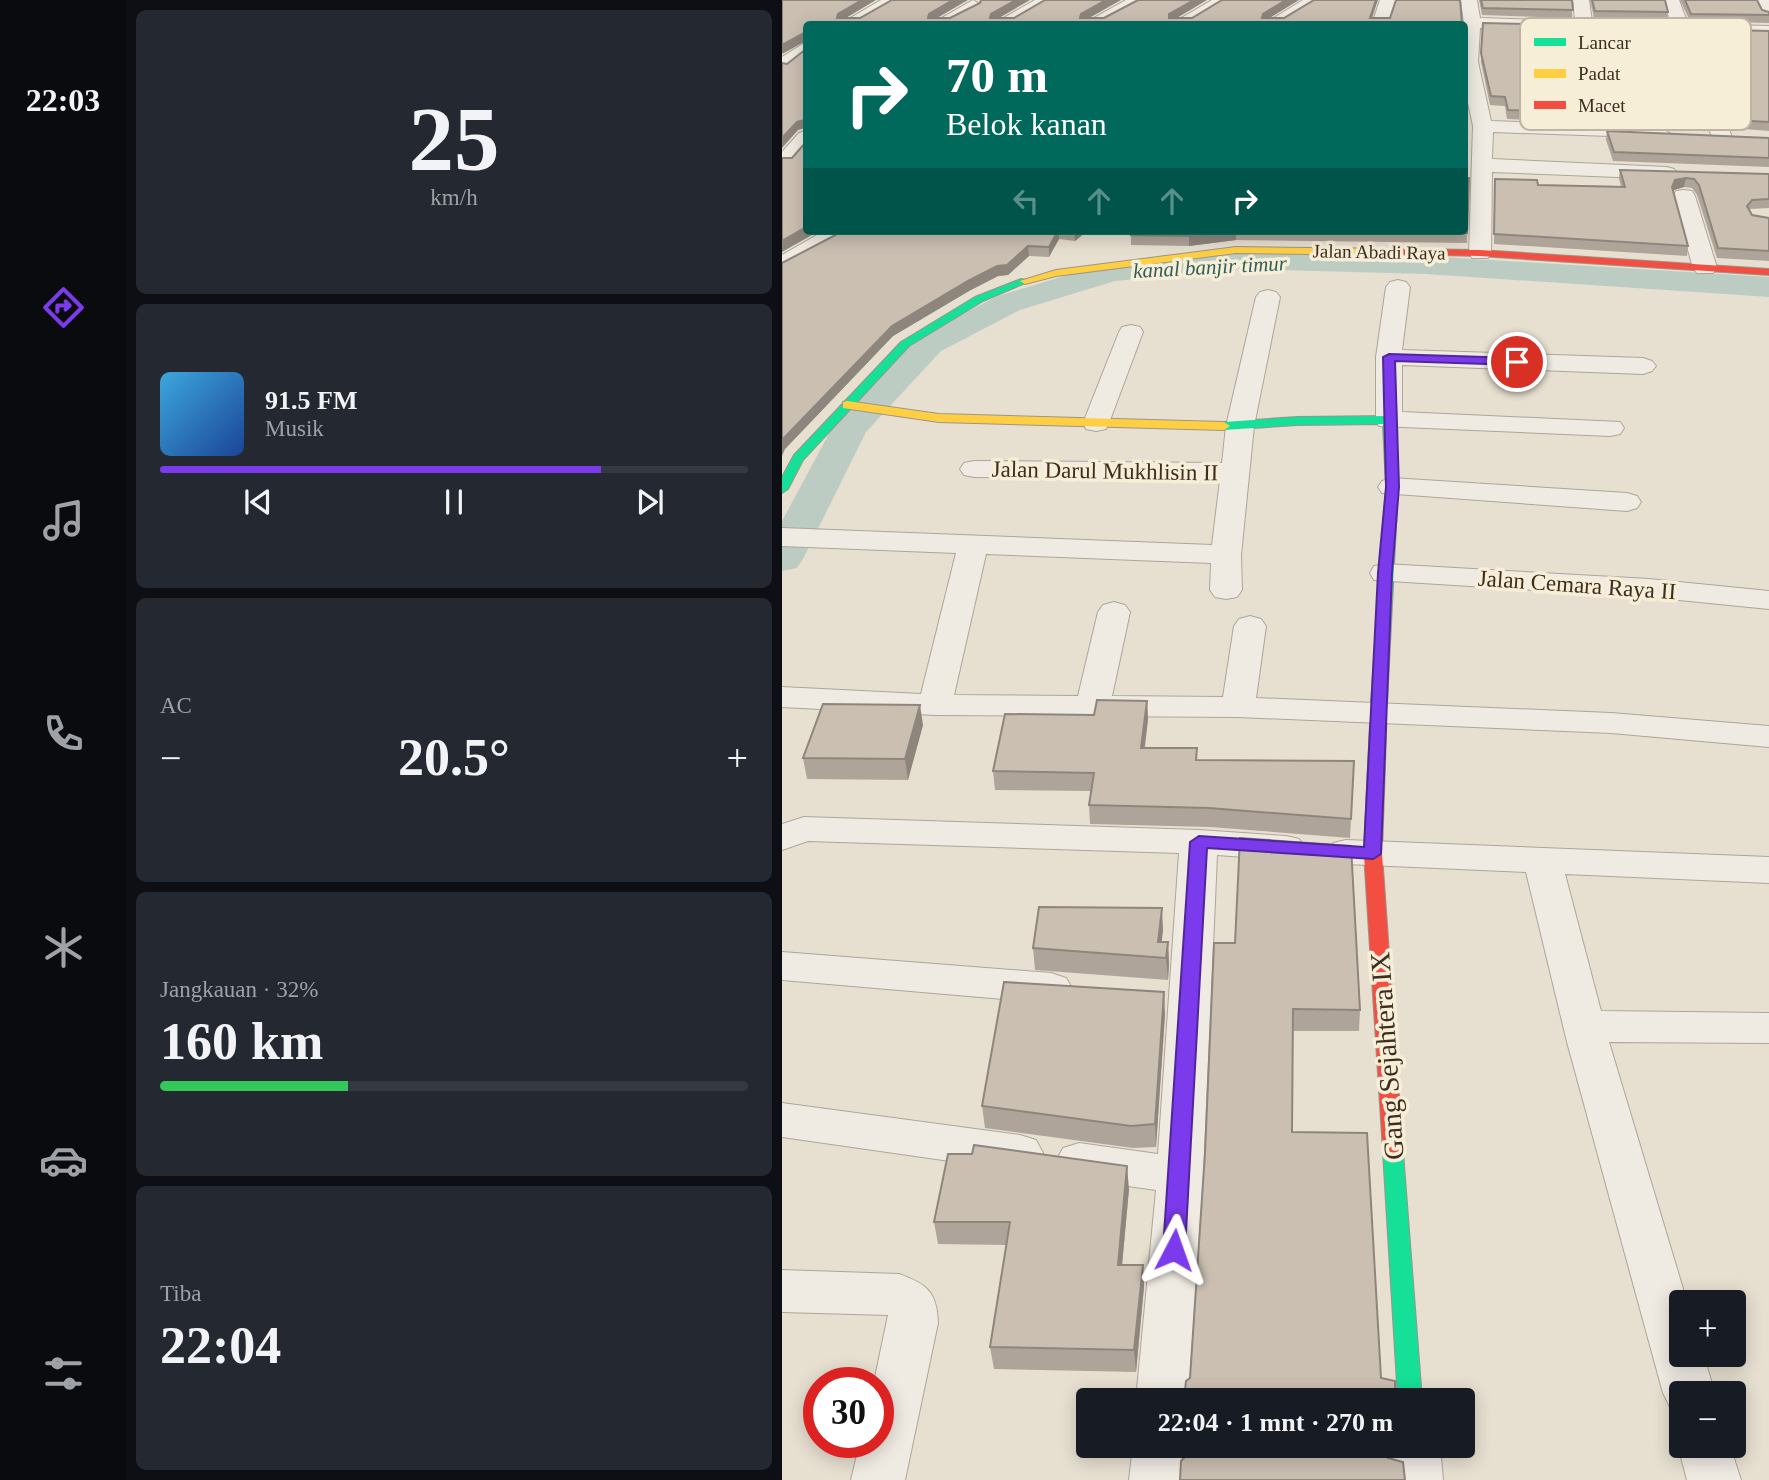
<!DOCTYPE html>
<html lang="id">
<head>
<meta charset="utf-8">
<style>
  :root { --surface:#171b24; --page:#242831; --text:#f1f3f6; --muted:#9ea1a6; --line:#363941; --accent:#7c3aed }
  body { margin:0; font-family:"Times New Roman",serif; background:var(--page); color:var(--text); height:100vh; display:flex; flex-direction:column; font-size:26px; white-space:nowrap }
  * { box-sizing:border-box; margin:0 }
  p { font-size:23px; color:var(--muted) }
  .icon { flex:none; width:38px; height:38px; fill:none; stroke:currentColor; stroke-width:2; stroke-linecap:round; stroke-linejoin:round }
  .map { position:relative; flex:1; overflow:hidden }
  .side { display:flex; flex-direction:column; gap:10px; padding:10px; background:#0d0f14; width:656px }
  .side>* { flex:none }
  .banner { position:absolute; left:21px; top:21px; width:665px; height:214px; border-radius:7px; box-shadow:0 4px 18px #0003; background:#00695c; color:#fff; overflow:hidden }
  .buttons { position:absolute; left:887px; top:1290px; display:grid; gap:14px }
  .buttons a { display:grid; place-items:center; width:77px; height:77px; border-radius:7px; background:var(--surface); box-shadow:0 4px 18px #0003; font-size:35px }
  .speed { position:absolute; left:21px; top:1367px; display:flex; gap:14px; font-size:35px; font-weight:700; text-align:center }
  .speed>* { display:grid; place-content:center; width:91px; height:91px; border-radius:50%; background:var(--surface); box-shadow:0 4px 18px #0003; line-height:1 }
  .speed .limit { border:10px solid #d22; background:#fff; color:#111 }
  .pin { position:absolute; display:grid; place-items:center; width:60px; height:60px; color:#fff; margin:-30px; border:4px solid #fff; border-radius:50%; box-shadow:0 2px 7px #0007 }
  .me { position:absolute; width:77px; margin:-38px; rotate:4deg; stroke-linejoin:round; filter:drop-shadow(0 0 5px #0008) }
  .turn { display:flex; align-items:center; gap:24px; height:147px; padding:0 28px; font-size:32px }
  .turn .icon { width:91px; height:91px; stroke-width:2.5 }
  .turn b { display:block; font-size:49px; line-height:60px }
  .lanes { display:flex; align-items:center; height:66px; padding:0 28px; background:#0003; justify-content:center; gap:35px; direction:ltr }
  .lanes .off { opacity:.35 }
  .big { font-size:52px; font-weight:600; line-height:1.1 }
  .side .tile { flex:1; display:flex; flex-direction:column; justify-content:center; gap:10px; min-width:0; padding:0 24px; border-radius:10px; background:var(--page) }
  .side .dial { align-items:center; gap:0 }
  .dial b { font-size:91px; line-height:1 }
  .song { display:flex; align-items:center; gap:21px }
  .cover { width:84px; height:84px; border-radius:10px; background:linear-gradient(135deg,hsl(200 70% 55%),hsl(220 70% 35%)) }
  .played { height:7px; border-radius:4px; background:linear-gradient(90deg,var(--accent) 75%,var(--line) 75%) }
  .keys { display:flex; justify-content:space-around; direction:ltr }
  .heat { display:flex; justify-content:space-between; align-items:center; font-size:38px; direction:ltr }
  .charge { height:10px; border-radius:5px; background:linear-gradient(90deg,#34c759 32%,var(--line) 0) }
  .trip { position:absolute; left:294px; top:1388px; width:399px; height:70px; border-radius:7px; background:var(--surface); box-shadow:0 4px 18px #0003; font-weight:600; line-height:70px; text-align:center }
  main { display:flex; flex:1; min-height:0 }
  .tab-bar { display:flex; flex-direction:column; width:126px; justify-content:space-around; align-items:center; background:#090b0e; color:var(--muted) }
  .tab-bar .icon { width:49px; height:49px }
  .tab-bar .current { color:var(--accent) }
  .tab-bar b { font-size:32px; color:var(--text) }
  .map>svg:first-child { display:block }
</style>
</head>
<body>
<main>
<nav class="tab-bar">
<b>22:03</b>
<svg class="icon current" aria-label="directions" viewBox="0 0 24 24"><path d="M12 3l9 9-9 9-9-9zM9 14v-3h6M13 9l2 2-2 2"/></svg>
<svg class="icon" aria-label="music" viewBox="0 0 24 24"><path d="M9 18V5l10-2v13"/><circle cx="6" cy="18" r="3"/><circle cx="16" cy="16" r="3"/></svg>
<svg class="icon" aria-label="phone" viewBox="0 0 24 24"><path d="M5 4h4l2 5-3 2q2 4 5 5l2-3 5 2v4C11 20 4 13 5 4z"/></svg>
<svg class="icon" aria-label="climate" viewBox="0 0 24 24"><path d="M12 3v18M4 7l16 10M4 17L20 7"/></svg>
<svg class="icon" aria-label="car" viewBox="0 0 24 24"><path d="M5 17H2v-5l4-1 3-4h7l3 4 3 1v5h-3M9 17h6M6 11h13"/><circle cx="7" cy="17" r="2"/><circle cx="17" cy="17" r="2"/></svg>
<svg class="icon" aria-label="filters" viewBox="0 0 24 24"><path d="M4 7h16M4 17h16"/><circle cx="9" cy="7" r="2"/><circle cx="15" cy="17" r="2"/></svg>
</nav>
<section class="side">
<div class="tile dial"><b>25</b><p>km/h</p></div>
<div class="tile">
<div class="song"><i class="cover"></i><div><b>91.5 FM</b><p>Musik</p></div></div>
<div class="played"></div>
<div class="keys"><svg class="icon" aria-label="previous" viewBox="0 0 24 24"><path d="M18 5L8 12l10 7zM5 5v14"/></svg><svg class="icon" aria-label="pause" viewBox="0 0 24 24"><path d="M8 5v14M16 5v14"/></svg><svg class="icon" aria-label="next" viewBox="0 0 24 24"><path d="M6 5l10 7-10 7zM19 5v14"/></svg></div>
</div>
<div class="tile"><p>AC</p>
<div class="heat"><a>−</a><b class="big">20.5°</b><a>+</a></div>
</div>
<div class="tile"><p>Jangkauan · 32%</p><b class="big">160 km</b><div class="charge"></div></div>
<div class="tile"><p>Tiba</p><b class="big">22:04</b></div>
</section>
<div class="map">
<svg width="987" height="1480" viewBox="0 0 987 1480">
  <rect width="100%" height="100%" fill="#e7e0d1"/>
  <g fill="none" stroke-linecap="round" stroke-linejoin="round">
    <polygon fill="#bcccc2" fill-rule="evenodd" points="457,251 643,256 987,277 987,297 643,274 457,269 333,281 238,310 159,351 84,432 21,559 15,568 0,571 0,521 50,428 135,337 216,296 319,265"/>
    <defs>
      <g id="street">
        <polygon points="99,0 119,0 78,24 58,24"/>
        <polygon points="191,0 199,5 197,8 168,24 149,24"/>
        <polygon points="253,0 274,0 231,24 211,24"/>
        <polygon points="344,0 365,0 321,24 301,24"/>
        <polygon points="430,0 450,0 409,24 389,24"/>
        <polygon points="521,0 541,0 501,24 482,24"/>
        <polygon points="598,0 614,0 606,24 590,24"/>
        <path d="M 679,0 L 695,0 L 698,18 L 793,21 L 791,0 L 807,0 L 810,21 L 889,23 L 881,0 L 897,0 L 906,24 L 987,26 L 987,36 L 910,34 L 950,137 L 947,141 L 933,141 L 930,137 L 893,34 L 812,31 L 816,57 L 837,126 L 879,128 L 889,134 L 886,138 L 711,132 L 710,159 L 885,167 L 892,169 L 895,173 L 892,177 L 885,179 L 710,172 L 709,253 L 706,258 L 690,258 L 687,253 L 691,126 L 682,84 L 682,24 ZM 698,28 L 795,31 L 798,57 L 818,125 L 709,121 L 696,62 Z"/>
        <polygon points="973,0 987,0 987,18 981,17"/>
        <polygon points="24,42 24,55 6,70 0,71 0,57"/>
        <polygon points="24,131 24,149 10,165 0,166 0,152 17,133"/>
        <polygon points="902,190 910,191 913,196 935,268 931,273 915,273 911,268 891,196 894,191"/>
        <polygon points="42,231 69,231 66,236 0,271 0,255"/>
        <polygon points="616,280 624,282 628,287 620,350 861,358 870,361 874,366 870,371 861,374 620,365 620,412 838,422 842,428 838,434 828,436 597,426 594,420 594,357 604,287 608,282"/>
        <polygon points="486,290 494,292 498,297 472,426 459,555 460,590 455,597 444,599 433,597 428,590 429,563 204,554 172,695 296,696 316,612 321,605 332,602 343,605 348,612 330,696 441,697 452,626 457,619 468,616 479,619 484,626 474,698 829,713 987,726 987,747 829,733 456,717 153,715 0,707 0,687 139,694 174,553 0,546 0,528 430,545 438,480 192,477 182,475 178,469 182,463 192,461 440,463 444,426 474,297 478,292"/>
        <polygon points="349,325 358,327 361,332 327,423 324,429 314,431 304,429 301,423 337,332 340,327"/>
        <polygon points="610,478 845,493 855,496 859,502 855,508 845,511 600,493 596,487 600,481"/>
        <polygon points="603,564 867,579 987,591 987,609 867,597 592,580 588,573 592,566"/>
        <polygon points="22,817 417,830 504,836 517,839 523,848 517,857 504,860 435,855 421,1175 406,1400 354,1400 374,1190 297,1179 281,1174 274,1161 281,1148 297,1143 376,1154 397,853 26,841 0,850 0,824"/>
        <polygon points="564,840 987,857 987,883 783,874 819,1011 987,1013 987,1043 827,1042 905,1302 900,1302 900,1354 921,1354 933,1393 900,1393 900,1413 889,1409 881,1393 785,1042 744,872 564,864 551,861 545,852 551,843"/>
        <polygon points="0,952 269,973 284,978 290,988 284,998 269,1003 0,980"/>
        <polygon points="0,1103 238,1135 254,1140 261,1153 254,1166 238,1171 0,1137"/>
        <path d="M 0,1270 L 117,1274 C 145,1284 155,1292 156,1323 L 123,1480 L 69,1480 L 78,1442 L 96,1442 L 96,1382 L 92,1382 L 106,1315 L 0,1312 Z"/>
        <polygon points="900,1437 900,1446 948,1446 959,1480 905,1480 896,1446"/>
        <polygon points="351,1446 403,1446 401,1480 347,1480"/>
        <polygon points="606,1446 658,1446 661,1480 607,1480"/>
      </g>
      <g id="fast">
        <polygon points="239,279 248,281 201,301 127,346 21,460 6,489 0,493 0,477 12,455 119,342 193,297"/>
        <polygon points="607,416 613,420 616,487 605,703 597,708 589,703 604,487 601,424 515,425 442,430 436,426 442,422 515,417"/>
        <polygon points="611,1144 618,1146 621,1152 640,1400 616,1400 601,1152 604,1146"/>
      </g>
      <g id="slow">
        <polygon points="454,247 618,249 623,252 618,255 454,253 274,276 243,284 238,281 274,270"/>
        <polygon points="65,401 157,414 442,422 448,426 442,430 157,422 61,408 61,402"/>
      </g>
      <g id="jam">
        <polygon points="618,249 698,250 987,269 987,275 698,256 614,254 613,252"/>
        <polygon points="597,698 605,703 600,854 621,1152 618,1158 611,1160 604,1158 601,1152 582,854 589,703"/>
      </g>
    </defs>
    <use href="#street" stroke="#ada599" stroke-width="2"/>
    <use href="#fast" stroke="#9c958a" stroke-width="2"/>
    <use href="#slow" stroke="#9c958a" stroke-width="2"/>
    <use href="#jam" stroke="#9c958a" stroke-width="2"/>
    <use href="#street" fill="#efebe3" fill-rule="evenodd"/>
    <use href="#fast" fill="#16e098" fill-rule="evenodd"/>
    <use href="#slow" fill="#ffcf43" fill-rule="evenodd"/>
    <use href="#jam" fill="#f24e42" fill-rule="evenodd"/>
  </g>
  <g fill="#afa499">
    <polygon points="697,0 790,0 790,18 700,15"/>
    <polygon points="808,0 883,0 886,12 885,20 812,18"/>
    <polygon points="898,0 975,0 980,10 987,12 987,23 908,21"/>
    <polygon points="701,23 796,49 815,113 814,122 725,119 723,106 708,105 699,62"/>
    <polygon points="816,27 925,120 924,127 839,123 819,56 815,34"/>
    <polygon points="915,29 987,31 987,131 950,128 914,37"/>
    <polygon points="825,131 987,138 987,167 831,161 824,140"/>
    <polygon points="838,170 987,174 987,208 968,209 968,210 970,215 987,218 987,261 935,258 915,195 910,188 902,187 892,190 891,191 906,246 905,256 712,244 713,179 756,185 839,186 837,179"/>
    <polygon points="687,178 685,243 454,240 407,246 349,245 349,235"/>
    <polygon points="61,231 305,231 293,241 277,239 267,257 247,256 226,275 216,276 187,291 111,336 3,449"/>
    <polygon points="365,701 366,719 363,748 415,760 572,761 568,838 428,827 308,824 307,805 309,791 213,790 211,771 312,715"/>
    <polygon points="141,725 126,780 25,779 21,758"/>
    <polygon points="381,930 379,942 386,942 387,964 386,980 253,970 251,948"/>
    <polygon points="432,943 578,1010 577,1031 511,1031 510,1132 599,1378 408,1378 423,1153"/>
    <polygon points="383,1014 374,1147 351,1148 203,1128 200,1106"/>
    <polygon points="347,1189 340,1265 361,1265 362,1287 354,1372 212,1369 208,1347 224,1245 156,1244 152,1222"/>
  </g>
  <g fill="#8e867d">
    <polygon points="80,0 94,0 57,22 55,18 56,14"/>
    <polygon points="171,0 186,0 148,22 146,18 147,14"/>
    <polygon points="234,0 248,0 210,22 208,18 209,14"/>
    <polygon points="324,0 339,0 300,22 298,18 299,14"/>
    <polygon points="412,0 425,0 388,22 387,14"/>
    <polygon points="504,0 517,0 481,22 481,14"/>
    <polygon points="594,0 596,0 588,24 588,18"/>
    <polygon points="24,32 24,41 0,54 0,45"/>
    <polygon points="22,120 23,128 16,130 0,148 0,138 15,122"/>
    <polygon points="904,178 902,187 892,190 888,197 890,187 893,180"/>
    <polygon points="24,227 24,231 37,231 0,252 0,241"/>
    <polygon points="276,231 277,231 277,239 267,257 267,247"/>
    <polygon points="292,231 305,231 293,241"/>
    <polygon points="454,231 454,240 407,246 407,236"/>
    <polygon points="246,246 247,256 226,275 216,276 187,291 111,336 3,449 0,456 0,440 1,438 110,326"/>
    <polygon points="365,701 366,719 360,766 359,748"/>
    <polygon points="138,705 141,725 126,780 123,759"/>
    <polygon points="380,908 381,930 378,958 376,942"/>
    <polygon points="386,942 387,964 386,980 384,958"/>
    <polygon points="382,992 383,1014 374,1147 373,1124"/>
    <polygon points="345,1166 347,1189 338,1287 336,1265"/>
    <polygon points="361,1265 362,1287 354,1372 352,1350"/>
  </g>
  <g fill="#cbbfb2" stroke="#8e867d" stroke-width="2">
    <polygon points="0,0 80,0 56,14 55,18 78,18 110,0 171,0 147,14 146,18 168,18 198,3 199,0 234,0 209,14 208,18 232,18 263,0 324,0 299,14 298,18 322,18 356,0 412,0 387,14 387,18 410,18 440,0 504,0 481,14 480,18 502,18 532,0 594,0 588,18 608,18 614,0 678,0 680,24 24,24 24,32 0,45"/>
    <polygon points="699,0 790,0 791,10 701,8"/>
    <polygon points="810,0 883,0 886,12 813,11"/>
    <polygon points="903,0 975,0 980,10 987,12 987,15 909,14"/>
    <polygon points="701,23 793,25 796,49 815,113 726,110 723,97 709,96 699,53"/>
    <polygon points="915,29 987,31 987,122 951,120"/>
    <polygon points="24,46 24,122 22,120 15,122 0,138 0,63 5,64 24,49"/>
    <polygon points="825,131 987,138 987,158 832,152"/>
    <polygon points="24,142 24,227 0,241 0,158 10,158"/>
    <polygon points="838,170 987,174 987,199 970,200 965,206 970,215 987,218 987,251 936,248 917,185 912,179 904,178 893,180 890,187 906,246 712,234 713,179 755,180 756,185 843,187"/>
    <polygon points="682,178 687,178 685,233 486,231 682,231"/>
    <polygon points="61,231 276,231 267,247 246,246 225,265 215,266 186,281 110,326 0,440 0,263"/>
    <polygon points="350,231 451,231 407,236 349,235"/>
    <polygon points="315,700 365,701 359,748 415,748 414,760 572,761 569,819 427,808 307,805 312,773 211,771 223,714 312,715"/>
    <polygon points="41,704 138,705 123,759 21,758"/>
    <polygon points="458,838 569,846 578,1010 511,1009 510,1132 585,1133 599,1378 613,1381 613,1400 402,1400 404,1381 408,1378 423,1153 432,943 453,943"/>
    <polygon points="257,907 380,908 376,942 386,942 384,958 251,948"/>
    <polygon points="222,982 382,992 373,1124 349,1126 200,1106"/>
    <polygon points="192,1145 345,1166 336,1265 361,1265 352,1350 208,1347 228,1222 152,1222 166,1154 190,1154"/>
    <polygon points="403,1446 605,1446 606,1458 621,1462 623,1480 398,1480 399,1461 402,1458"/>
  </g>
  <polygon fill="#7c3aed" stroke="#51269a" stroke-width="2" points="607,354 735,358 741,362 735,365 613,361 617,487 610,573 599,854 591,859 425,848 403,1250 400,1256 392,1259 384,1256 381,1250 408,842 417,836 582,847 596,573 604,487 601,357"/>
  <g text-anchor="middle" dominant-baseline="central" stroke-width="7" stroke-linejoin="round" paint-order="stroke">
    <g font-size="19" fill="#3d2e20" stroke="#f7eed8">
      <text transform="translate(597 252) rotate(1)">Jalan Abadi Raya</text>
    </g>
    <g font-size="21" font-style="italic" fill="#2f5d5a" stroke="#f7eed8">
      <text transform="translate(428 267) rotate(-3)">kanal banjir timur</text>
    </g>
    <g font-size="23" fill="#3d2e20" stroke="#f7eed8">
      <text transform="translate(323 471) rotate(1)">Jalan Darul Mukhlisin II</text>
      <text transform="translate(795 585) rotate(4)">Jalan Cemara Raya II</text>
    </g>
    <g font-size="28" fill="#3d2e20" stroke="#f7eed8">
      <text transform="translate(605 1056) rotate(-94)">Gang Sejahtera IX</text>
    </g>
  </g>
  <rect x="738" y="18" width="231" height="112" rx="10" fill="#f7eed8" stroke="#bfb4a1" stroke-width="2"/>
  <rect x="752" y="38" width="32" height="8" fill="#16e098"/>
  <rect x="752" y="69" width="32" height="9" fill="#ffcf43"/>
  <rect x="752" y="101" width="32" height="8" fill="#f24e42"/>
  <g font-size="19" fill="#3d2e20">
    <text x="796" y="49">Lancar</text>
    <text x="796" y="80">Padat</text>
    <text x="796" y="112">Macet</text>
  </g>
</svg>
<div class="buttons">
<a>+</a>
<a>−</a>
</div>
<div class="speed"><div class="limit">30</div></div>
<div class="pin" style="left:735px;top:362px;background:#d93025"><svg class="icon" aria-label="arrive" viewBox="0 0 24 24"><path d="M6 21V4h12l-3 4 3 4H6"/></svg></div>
<svg class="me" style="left:392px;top:1250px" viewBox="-20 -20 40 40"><path d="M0-17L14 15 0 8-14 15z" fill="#7c3aed" stroke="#fff" stroke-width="4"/></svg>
<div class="trip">22:04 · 1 mnt · 270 m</div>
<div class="banner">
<div class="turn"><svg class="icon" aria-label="right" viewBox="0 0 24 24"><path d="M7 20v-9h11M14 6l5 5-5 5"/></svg><div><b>70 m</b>Belok kanan</div></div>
<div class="lanes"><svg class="icon off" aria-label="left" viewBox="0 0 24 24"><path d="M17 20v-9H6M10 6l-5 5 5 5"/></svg><svg class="icon off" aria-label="ahead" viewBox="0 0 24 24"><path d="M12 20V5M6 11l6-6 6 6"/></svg><svg class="icon off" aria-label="ahead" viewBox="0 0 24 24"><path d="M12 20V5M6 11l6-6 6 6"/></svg><svg class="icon" aria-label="right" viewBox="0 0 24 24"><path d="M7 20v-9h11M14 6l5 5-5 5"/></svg></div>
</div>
</div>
</main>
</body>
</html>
